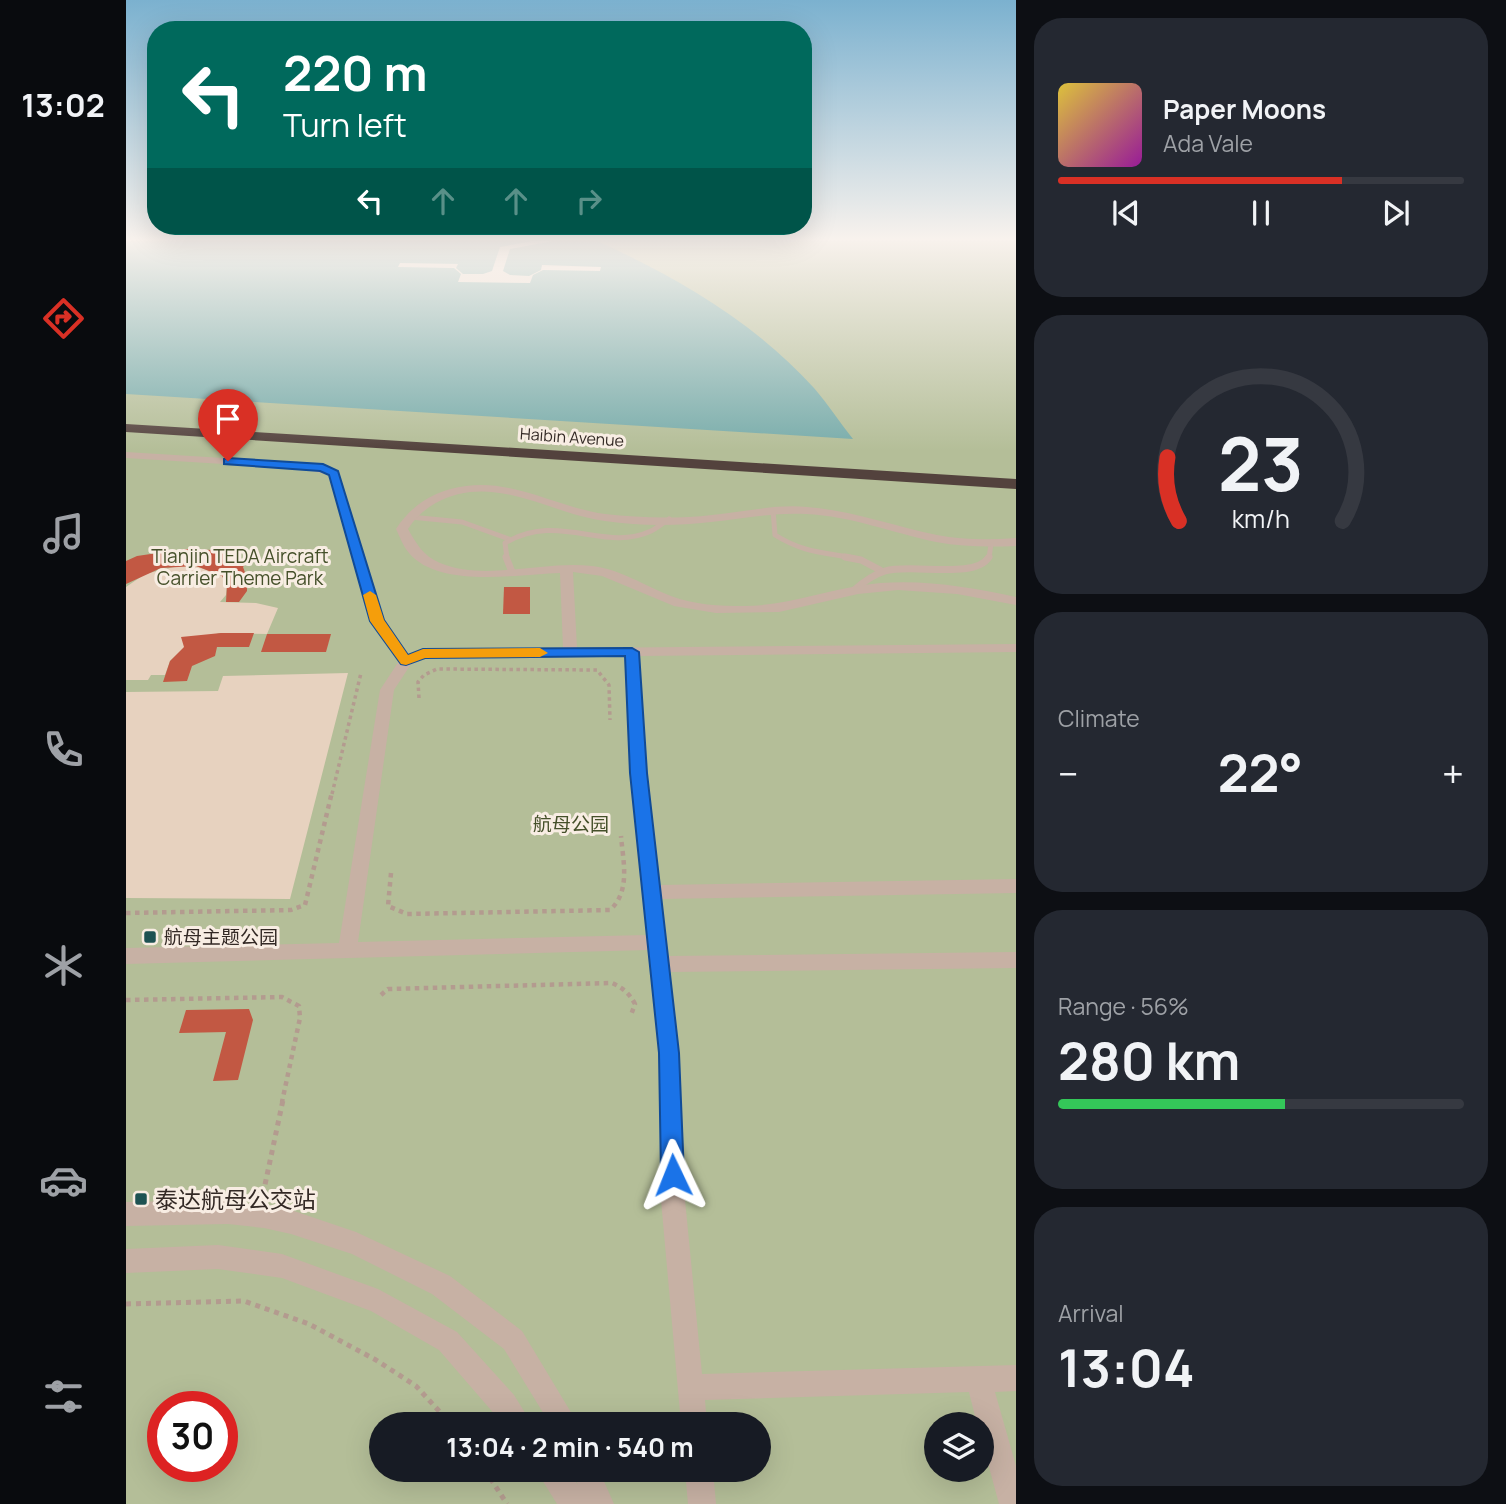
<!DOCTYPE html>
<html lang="en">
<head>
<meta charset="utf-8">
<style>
  :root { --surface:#171b24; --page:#242831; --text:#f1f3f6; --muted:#9ea1a6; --line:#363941; --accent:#d93025 }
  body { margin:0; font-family:Manrope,"Noto Sans SC",sans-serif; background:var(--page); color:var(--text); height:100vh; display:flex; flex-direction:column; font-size:26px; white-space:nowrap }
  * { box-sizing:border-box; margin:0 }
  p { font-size:23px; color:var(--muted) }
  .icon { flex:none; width:38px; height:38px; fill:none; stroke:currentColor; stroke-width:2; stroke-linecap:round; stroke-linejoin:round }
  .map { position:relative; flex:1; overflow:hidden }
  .drawer { display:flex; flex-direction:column; gap:18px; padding:18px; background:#0d0f14; width:490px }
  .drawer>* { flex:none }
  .top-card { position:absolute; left:21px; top:21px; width:665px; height:214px; border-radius:28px; box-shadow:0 7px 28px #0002; background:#00695c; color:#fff; overflow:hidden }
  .tools { position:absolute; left:798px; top:1412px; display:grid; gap:14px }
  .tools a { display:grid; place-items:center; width:70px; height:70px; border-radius:50%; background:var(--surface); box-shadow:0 7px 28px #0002; font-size:35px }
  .speed { position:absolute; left:21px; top:1391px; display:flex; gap:14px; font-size:35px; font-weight:700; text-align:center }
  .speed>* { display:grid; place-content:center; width:91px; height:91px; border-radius:50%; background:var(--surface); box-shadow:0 7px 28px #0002; line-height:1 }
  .speed .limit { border:10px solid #d22; background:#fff; color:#111 }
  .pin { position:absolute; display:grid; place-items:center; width:60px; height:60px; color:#fff; margin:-72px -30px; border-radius:50% 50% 50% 0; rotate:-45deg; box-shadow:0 0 7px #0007 }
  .pin .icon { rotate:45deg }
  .me { position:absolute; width:77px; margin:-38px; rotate:358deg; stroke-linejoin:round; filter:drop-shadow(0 0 5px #0008) }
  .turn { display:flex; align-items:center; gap:24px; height:147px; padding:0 21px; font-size:32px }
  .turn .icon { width:91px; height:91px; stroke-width:2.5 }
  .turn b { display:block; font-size:49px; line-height:60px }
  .lanes { display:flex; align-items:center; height:66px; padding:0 21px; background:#0003; justify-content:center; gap:35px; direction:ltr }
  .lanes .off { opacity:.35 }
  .big { font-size:52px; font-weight:700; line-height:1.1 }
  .drawer .card { flex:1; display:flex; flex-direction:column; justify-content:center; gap:10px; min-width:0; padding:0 24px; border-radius:28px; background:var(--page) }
  .drawer .dial { align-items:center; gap:0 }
  .dial svg { height:182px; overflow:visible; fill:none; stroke:var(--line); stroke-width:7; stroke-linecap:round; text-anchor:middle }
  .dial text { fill:var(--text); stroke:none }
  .song { display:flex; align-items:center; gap:21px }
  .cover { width:84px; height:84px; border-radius:10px; background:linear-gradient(135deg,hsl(50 70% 55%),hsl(300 70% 35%)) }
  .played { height:7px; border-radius:4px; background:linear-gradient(90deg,var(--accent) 70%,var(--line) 70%) }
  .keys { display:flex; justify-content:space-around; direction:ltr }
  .heat { display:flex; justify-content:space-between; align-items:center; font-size:38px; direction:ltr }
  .charge { height:10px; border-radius:5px; background:linear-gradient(90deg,#34c759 56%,var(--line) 0) }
  .trip { position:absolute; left:243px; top:1412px; width:402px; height:70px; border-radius:35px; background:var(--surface); box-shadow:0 7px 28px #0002; font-weight:700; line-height:70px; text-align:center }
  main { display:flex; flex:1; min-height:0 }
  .menu { display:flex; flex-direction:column; width:126px; justify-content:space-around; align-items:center; background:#090b0e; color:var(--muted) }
  .menu .icon { width:49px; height:49px }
  .menu .selected { color:var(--accent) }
  .menu b { font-size:32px; color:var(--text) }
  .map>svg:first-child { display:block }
</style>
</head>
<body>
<main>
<nav class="menu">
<b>13:02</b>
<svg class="icon selected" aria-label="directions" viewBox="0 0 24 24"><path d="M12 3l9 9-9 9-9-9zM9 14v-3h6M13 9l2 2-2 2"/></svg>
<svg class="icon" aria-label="music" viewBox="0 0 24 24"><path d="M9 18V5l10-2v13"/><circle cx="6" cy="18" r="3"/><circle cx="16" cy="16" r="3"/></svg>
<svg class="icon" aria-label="phone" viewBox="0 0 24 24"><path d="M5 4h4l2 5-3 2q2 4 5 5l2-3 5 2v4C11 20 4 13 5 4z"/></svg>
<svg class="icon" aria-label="climate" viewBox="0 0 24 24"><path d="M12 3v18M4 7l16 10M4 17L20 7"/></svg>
<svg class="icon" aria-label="car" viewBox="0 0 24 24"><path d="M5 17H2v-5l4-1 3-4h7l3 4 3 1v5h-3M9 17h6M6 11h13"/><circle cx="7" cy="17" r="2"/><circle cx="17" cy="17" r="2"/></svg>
<svg class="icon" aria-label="filters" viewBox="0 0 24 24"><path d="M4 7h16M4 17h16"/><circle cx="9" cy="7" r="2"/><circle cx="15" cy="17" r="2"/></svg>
</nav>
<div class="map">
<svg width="890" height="1504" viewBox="0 0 890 1504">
  <rect width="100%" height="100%" fill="#f0e2d7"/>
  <path fill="#b4be98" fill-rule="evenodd" d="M 0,241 L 890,241 L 890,1504 L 0,1504 ZM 37,1407 L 96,1407 L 96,1466 L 37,1466 ZM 256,1424 L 634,1424 L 634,1470 L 256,1470 ZM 810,1424 L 856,1424 L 856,1470 L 810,1470 Z"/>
  <g fill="#e7d2bf">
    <polygon points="52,566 70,566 96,576 101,585 100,595 94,602 130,603 152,608 141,634 93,633 61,645 44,661 39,675 25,675 22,680 0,680 0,587 19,574"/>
    <polygon points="222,673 164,899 0,898 0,692 92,691 97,676"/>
  </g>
  <path fill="#78acaa" d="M 0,241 L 471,241 C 551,277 628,322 688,388 C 702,404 714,423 727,439 L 0,394 Z"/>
  <polygon fill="#f0e2d7" points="407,241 427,241 384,249 377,271 384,275 403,276 415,270 416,265 475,267 474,271 417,270 407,275 404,283 332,282 335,274 328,268 272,267 274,263 332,264 330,268 337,274 357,274 366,271 374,247"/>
  <g fill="#c25843">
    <polygon points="59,549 87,550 121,562 117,567 121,578 121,591 113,602 100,602 101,585 96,576 70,566 35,568 0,584 0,561 11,556"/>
    <polygon points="378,587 404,587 404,614 377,614"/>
    <polygon points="95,633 128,633 123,647 91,647 89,656 66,666 61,681 37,682 44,661 58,647 55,637"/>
    <polygon points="141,634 205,634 200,652 135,652"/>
    <polygon points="123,1009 127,1020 112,1080 87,1081 100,1032 53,1033 60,1010"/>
  </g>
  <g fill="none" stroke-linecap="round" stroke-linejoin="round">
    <g stroke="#b39b8f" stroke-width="3.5" stroke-dasharray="3.5 3.5" stroke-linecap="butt">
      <polyline points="293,698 292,682 298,675 311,669 471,670 483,685 484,720"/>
      <polyline points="206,794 235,673"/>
    </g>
    <g stroke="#b39b8f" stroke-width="4.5" stroke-dasharray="4.5 4.5" stroke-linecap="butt">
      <path d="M 265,873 L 262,906 L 281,914 L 484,910 C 505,891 497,861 495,836"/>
      <polyline points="0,913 165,910 179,905 206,792"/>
      <path d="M 255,995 L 262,989 L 486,983 C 497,988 503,993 509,1004 L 505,1015"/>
      <polyline points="0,1000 156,997 173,1006 174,1018 156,1102"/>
    </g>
    <g stroke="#b39b8f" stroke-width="5" stroke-dasharray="5 5" stroke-linecap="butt">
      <polyline points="137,1194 157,1100"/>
      <polyline points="0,1304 118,1301 183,1324 250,1360 290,1386 325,1424"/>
      <polyline points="359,1470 381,1504"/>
    </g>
    <g stroke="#c7b1a4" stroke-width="5">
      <path d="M 647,510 L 649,535 C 678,553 697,552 728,558"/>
      <polyline points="284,517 336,522 383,539"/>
      <path d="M 381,558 L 379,543 C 433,511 478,553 525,531 C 531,528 537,523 543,519"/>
      <polyline points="863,558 865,544"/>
    </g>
    <g stroke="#c7b1a4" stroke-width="7">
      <polyline points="380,557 386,572"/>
      <polyline points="719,557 735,560 754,570"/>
      <path d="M 727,591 C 737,582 746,575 759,571 C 785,563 849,580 863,557"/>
    </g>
    <g fill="#c7b1a4" fill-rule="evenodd">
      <path d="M 0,452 L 178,463 L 196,465 L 212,471 L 258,621 L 283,655 L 297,650 L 437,648 L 434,573 C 393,574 313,589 283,553 C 277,546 274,537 270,529 C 286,504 310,490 340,486 C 388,479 433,508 479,514 C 514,518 551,519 586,515 C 617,512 649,504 681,507 C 725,510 767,526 811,535 C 837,540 863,540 890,538 L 890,546 C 863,547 837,547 810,542 C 767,533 725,516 680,514 C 648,512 617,519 585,522 C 550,526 514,526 479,521 C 433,515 390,487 344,492 C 319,495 295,508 282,529 C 290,543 297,556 314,563 C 361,582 417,560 466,566 C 494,569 519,586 545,596 C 568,605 594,606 618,606 C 658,606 694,592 732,586 C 785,577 838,586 890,597 L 890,605 L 831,594 L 772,590 L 732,594 L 653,612 L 590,613 L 548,606 L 476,576 L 447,572 L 451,648 L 890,644 L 890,652 L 513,656 L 520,773 L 533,885 L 890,879 L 890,893 L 535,899 L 542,956 L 890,952 L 890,968 L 544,972 L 553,1053 L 559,1200 L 576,1374 L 890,1365 L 890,1391 L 869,1392 L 890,1466 L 890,1504 L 873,1504 L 856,1441 L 856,1424 L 851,1424 L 843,1392 L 579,1400 L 581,1424 L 555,1424 L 535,1200 L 533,1053 L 522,950 L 0,964 L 0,948 L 213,943 L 254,690 L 273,661 L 244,621 L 203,475 L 178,469 L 0,458 ZM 499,656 L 504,773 L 521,935 L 232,942 L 268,690 L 285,664 L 299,658 Z"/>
      <polygon points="102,1200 165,1210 230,1232 324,1276 396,1331 452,1424 424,1424 378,1349 306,1294 226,1254 165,1234 138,1228 102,1224 0,1226 0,1202"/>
      <polygon points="92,1245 156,1254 252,1289 331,1332 388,1395 406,1424 377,1424 313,1350 245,1311 156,1278 92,1269 0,1273 0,1249"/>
      <polygon points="410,1470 441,1470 452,1485 445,1470 473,1470 488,1504 431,1504"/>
      <polygon points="559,1470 587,1470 590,1504 562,1504"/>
    </g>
    <polygon fill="#53423d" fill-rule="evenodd" points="0,424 890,479 890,489 0,432"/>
  </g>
  <linearGradient id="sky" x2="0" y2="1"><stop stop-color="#7bb1cf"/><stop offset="0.53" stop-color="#f8f2ed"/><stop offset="1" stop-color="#f8f2ed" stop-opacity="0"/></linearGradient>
  <rect width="890" height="451" fill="url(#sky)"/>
  <polygon fill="#1a73e8" stroke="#114b97" stroke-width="2" points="102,458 197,464 212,471 258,620 282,655 297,649 506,648 513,652 521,773 553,1053 558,1175 555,1183 547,1187 539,1183 535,1175 533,1053 504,773 499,656 299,658 280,665 275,664 244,621 203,475 194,471 98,464 98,459"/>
  <polygon fill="#f59e0b" points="244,591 250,595 258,620 282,655 297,649 414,648 422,653 414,657 299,658 280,665 275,664 244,621 237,595"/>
  <g fill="#1d5252" stroke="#f8ede3" stroke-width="2.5">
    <rect x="17" y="930" width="14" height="14" rx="3.5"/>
    <rect x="8" y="1192" width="14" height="14" rx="3.5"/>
  </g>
  <g text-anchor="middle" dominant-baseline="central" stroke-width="6" stroke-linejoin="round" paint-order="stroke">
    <g font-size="16" fill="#332925" stroke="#f8ede3">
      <text transform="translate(446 437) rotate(4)">Haibin Avenue</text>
    </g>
    <g font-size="19" fill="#45502a" stroke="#f8ede3">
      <text x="114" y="556">Tianjin TEDA Aircraft<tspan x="114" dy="22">Carrier Theme Park</tspan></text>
      <text x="445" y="824">航母公园</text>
    </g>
    <g font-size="19" fill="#332925" stroke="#f8ede3" text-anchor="start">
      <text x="38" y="937">航母主题公园</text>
    </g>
    <g font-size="23" fill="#332925" stroke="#f8ede3" text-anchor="start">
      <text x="29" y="1199">泰达航母公交站</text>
    </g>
  </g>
</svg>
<div class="tools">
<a><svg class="icon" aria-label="layers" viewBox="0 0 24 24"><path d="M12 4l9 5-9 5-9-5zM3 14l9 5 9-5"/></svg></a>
</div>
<div class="speed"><div class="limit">30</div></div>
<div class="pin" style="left:102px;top:461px;background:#d93025"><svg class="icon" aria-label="arrive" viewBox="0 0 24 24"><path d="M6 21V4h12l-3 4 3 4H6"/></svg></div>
<svg class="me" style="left:547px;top:1175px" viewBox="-20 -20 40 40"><path d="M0-17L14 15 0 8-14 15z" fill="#1a73e8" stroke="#fff" stroke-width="4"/></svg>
<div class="trip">13:04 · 2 min · 540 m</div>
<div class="top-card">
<div class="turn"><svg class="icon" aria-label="left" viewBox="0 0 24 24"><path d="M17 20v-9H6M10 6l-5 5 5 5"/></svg><div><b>220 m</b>Turn left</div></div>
<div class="lanes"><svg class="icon" aria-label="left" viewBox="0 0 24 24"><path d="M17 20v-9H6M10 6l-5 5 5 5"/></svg><svg class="icon off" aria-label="ahead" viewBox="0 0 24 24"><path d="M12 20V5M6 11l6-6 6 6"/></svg><svg class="icon off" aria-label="ahead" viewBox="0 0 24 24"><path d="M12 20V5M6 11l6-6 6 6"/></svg><svg class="icon off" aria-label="right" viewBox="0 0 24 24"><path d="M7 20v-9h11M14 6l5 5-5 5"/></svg></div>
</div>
</div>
<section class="drawer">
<div class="card">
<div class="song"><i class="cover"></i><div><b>Paper Moons</b><p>Ada Vale</p></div></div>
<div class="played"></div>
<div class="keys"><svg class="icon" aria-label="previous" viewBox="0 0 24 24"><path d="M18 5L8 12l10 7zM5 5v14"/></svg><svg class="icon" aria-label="pause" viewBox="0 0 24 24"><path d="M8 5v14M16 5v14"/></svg><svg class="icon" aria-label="next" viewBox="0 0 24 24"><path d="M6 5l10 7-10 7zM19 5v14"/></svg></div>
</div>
<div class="card dial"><svg viewBox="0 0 100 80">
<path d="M14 69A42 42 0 1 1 86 69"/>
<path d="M14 69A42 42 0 0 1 9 41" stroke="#d93025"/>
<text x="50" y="56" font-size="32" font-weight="700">23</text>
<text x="50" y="72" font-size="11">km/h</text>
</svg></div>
<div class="card"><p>Climate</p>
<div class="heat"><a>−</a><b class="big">22°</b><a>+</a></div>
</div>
<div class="card"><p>Range · 56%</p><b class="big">280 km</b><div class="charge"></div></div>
<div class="card"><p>Arrival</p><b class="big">13:04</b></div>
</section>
</main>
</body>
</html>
